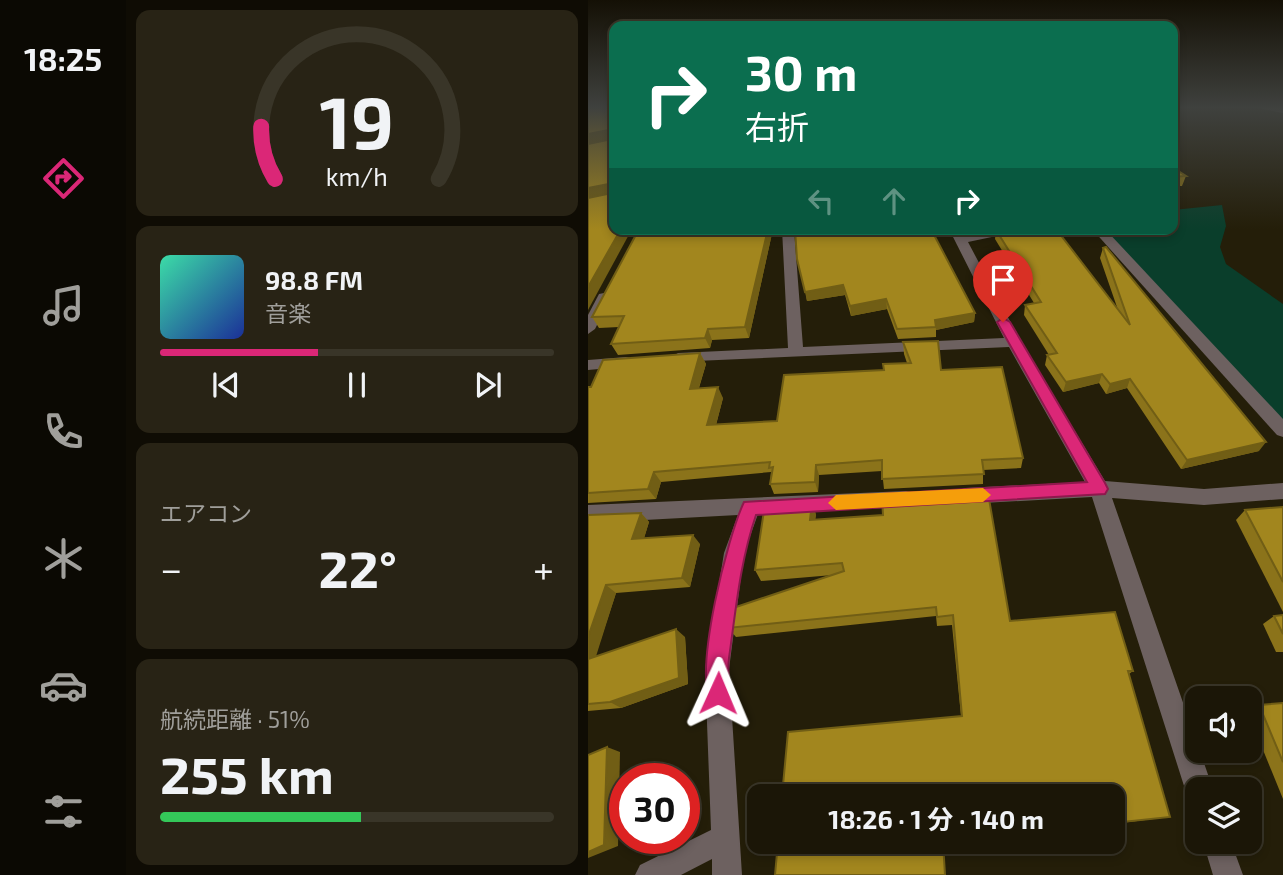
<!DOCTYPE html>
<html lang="ja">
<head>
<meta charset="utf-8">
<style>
  :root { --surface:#1b1607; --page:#282315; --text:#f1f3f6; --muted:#a09f9b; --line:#393528; --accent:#db2777 }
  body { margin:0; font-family:"Exo 2","Noto Sans JP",sans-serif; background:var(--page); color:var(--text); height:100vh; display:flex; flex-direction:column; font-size:26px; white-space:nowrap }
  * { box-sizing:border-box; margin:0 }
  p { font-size:23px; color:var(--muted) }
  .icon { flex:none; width:38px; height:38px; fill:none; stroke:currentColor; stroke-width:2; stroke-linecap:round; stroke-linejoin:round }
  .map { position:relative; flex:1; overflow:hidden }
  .panel { display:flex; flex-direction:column; gap:10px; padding:10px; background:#0f0c04; width:462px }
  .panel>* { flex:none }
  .top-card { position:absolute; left:21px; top:21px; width:569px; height:214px; border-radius:14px; box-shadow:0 4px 10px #0003,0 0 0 2px var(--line); background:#0b6e4f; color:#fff; overflow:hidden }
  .tools { position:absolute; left:597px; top:686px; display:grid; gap:14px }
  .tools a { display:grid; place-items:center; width:77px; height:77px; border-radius:14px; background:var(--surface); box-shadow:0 4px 10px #0003,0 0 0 2px var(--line); font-size:35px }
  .speed { position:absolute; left:21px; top:763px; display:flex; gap:14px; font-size:35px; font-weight:700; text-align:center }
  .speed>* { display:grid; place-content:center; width:91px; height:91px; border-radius:50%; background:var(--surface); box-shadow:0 4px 10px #0003,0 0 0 2px var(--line); line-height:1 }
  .speed .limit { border:10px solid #d22; background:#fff; color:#111 }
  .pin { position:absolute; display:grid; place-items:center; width:60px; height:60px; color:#fff; margin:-72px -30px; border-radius:50% 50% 50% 0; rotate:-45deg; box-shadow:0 0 7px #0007 }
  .pin .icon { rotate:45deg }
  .me { position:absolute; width:77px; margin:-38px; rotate:1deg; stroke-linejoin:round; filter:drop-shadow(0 0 5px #0008) }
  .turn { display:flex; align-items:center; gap:24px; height:147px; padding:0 21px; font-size:32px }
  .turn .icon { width:91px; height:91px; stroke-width:2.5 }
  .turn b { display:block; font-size:49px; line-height:60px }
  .lanes { display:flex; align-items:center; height:66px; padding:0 21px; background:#0003; justify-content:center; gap:35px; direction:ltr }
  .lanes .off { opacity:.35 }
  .big { font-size:52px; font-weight:700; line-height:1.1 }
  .panel .tile { flex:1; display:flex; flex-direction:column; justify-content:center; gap:10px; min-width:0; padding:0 24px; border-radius:14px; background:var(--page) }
  .panel .dial { align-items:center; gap:0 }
  .dial svg { height:182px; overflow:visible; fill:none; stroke:var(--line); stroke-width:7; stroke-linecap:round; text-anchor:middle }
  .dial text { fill:var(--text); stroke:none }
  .song { display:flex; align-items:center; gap:21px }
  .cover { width:84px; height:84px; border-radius:10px; background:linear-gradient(135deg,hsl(160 70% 55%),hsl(230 70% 35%)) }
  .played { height:7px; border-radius:4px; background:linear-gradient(90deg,var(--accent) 40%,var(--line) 40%) }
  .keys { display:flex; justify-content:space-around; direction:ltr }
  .heat { display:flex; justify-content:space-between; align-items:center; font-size:38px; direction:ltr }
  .charge { height:10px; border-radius:5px; background:linear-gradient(90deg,#34c759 51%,var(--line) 0) }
  .trip { position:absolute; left:159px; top:784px; width:378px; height:70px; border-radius:14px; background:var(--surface); box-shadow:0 4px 10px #0003,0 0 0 2px var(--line); font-weight:700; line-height:70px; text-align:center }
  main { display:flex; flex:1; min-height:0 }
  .menu { display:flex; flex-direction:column; width:126px; justify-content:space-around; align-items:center; background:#0b0903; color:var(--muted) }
  .menu .icon { width:49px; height:49px }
  .menu .selected { color:var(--accent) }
  .menu b { font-size:32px; color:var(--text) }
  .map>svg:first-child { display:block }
</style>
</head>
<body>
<main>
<nav class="menu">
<b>18:25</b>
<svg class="icon selected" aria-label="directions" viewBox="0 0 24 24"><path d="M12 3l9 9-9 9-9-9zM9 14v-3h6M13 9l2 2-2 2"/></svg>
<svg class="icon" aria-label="music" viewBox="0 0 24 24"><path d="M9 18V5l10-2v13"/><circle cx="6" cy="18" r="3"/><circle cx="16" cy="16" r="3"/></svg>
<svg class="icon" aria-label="phone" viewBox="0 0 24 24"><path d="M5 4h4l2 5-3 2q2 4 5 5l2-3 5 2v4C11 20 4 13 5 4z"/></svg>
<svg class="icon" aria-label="climate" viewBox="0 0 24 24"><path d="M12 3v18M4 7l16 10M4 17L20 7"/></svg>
<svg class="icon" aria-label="car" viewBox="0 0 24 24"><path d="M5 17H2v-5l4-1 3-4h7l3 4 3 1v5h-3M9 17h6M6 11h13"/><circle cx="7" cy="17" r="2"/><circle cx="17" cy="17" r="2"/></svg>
<svg class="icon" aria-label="filters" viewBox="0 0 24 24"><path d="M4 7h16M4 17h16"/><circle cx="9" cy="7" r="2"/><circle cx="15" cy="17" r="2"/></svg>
</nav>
<section class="panel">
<div class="tile dial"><svg viewBox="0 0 100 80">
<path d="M14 69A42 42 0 1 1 86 69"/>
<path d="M14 69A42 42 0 0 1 8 46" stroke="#db2777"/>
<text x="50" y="56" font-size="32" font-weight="700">19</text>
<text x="50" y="72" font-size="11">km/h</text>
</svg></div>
<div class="tile">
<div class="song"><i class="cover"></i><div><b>98.8 FM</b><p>音楽</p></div></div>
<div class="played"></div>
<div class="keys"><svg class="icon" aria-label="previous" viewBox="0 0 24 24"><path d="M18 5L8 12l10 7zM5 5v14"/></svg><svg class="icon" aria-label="pause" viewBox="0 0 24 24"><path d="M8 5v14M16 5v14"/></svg><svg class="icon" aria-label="next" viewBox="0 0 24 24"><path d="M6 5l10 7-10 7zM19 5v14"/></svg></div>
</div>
<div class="tile"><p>エアコン</p>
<div class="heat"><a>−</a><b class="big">22°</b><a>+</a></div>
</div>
<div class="tile"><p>航続距離 · 51%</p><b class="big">255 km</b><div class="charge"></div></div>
</section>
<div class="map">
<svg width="695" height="875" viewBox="0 0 695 875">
  <rect width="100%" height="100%" fill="#241e09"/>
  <polygon fill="#0a3e2b" points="634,205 638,226 632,247 638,264 695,304 695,429 511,229 584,229 585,210"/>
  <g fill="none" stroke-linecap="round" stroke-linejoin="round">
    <g fill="#6d6160" fill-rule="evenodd">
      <polygon points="665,107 695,107 695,113"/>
      <polygon points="194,229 206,229 215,347 416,338 361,229 373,229 376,235 412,229 442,229 380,242 433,342 517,481 616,489 695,483 695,499 616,505 524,498 625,789 609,789 609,802 601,799 597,789 504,497 377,504 370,502 367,496 370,490 377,488 497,482 421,347 85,362 82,358 90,353 200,348"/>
      <polygon points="504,229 517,229 695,419 695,437 689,435"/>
      <polygon points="16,293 23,297 7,329 0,334 0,315 11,294"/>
      <polygon points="38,357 43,358 46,362 43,366 0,370 0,360"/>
      <polygon points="318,491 325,493 328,499 325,505 318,507 170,514 156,553 141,669 154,875 124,875 124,859 93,875 47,875 52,865 123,830 117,669 136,553 150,515 0,523 0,505"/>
      <polygon points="615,842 643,842 655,875 625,875"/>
    </g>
  </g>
  <g fill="#8b731a">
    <polygon points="584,167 598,176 594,186 584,186"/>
    <polygon points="185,229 161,338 124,340 122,348 30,355 23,344 31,327 11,328 4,317"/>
    <polygon points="207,229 387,313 386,322 348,330 348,337 310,339 299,309 263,316 257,295 219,301"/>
    <polygon points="408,230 530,310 512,258 515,248 671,451 593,469 539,388 518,394 511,383 475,392 457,365 459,355 461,355 436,315 437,305 446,303 407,239"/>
    <polygon points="315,342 353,370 435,458 433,468 395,470 395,484 296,489 294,471 231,475 230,492 186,494 182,484 183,472 73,482 68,499 0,503 0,387 112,353 118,364 111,388 135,398 128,425 189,421 296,370 319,363 316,354"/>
    <polygon points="695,507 695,612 648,520 657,510"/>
    <polygon points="53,513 61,522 56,538 112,544 102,587 28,593 7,657 97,637 100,684 33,708 0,711 0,515"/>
    <polygon points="228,514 227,520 422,621 545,671 541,674 582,817 525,824 525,796 373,716 364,625 349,626 348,616 148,637 140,628 245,575 173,581 167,570"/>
    <polygon points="695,615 695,652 688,652 675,624 686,616"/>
    <polygon points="695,703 695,799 662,718 662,709 671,705"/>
  </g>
  <g fill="#715e15">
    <polygon points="21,130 26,139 0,144 0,134"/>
    <polygon points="21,184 26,194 0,199 0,188"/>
    <polygon points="33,229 44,229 0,310 0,287"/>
    <polygon points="180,229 185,229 161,338 157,327"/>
    <polygon points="255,285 257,295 219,301 217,292"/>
    <polygon points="298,299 299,309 263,316 262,306"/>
    <polygon points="387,313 386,322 348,330 347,320"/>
    <polygon points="120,329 124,340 122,348 117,338"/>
    <polygon points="112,353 118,364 107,400 102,389"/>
    <polygon points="514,374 511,383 475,392 478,382"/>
    <polygon points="542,379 539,388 518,394 522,384"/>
    <polygon points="130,387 135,398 125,436 119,425"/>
    <polygon points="678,442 671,451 593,469 599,460"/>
    <polygon points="228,465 231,475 230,492 227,482"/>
    <polygon points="66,472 73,482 68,499 60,489"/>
    <polygon points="224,502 228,514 226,531 222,520"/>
    <polygon points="53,513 61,522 53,548 44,539"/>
    <polygon points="105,535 112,544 102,587 94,578"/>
    <polygon points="18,585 28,593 4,669 0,667 0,637"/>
    <polygon points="88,629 97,637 100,684 33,708 22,702"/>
    <polygon points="19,747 32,752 30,846 0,858 0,852"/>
  </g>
  <g fill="#a2861e" stroke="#715e15" stroke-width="2">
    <polygon points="0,107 26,107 26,229 33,229 0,287 0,198 24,193 21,184 0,188 0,144 24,139 21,130 0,134"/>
    <polygon points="584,167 598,176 584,177"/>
    <polygon points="51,229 180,229 157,327 120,329 117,338 23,344 36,316 4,317"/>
    <polygon points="207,229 343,229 387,313 347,320 348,327 309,329 298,299 262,306 255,285 217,292 209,259"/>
    <polygon points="410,229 468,229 542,325 515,248 518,247 678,442 599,460 542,379 522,384 514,374 478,382 459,355 469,353 437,305 453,302 408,230"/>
    <polygon points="350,341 353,370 414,367 435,458 394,460 396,474 294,479 294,460 228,465 227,482 182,484 185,467 181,468 182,462 66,472 60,489 0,493 0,387 3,387 15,360 112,353 102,389 130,387 119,425 189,421 196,375 296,370 295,364 323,363 315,342"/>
    <polygon points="400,493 422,621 527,612 545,671 540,671 582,817 525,823 525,796 194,796 200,732 374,716 365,615 349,617 348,607 140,628 142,609 256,571 254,563 167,570 177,504 224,502 222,520 295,515 294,498"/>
    <polygon points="695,507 695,582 657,510"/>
    <polygon points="53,513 44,539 105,535 94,578 18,585 0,637 0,515"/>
    <polygon points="695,615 695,634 686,616"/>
    <polygon points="88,629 91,678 22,702 0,704 0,659"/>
    <polygon points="695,703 695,762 671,705"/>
    <polygon points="19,747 16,845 0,852 0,755"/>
    <polygon points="190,842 355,842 357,875 187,875"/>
  </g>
  <linearGradient id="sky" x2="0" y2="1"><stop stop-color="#141005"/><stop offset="0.47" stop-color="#3f413e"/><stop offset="1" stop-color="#3f413e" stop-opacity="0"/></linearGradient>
  <rect width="695" height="229" fill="url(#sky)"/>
  <path fill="#db2777" stroke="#8e194d" stroke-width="2" d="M 415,318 L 422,322 L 517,483 L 520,489 L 517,494 L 168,515 C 152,562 148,609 141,658 C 139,673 143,688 138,701 L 130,704 L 122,701 C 107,666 139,538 156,502 L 499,482 L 409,322 Z"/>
  <polygon fill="#f59e0b" points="395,488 403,495 395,502 248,510 240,503 248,495"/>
</svg>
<div class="tools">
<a><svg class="icon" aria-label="sound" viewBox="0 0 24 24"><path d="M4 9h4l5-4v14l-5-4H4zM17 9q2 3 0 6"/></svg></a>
<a><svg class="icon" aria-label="layers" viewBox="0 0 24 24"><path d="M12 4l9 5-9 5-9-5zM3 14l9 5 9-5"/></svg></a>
</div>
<div class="speed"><div class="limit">30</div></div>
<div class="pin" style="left:415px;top:322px;background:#d93025"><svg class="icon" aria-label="arrive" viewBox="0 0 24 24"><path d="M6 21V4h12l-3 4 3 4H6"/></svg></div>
<svg class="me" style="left:130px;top:693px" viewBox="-20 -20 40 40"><path d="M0-17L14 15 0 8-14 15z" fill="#db2777" stroke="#fff" stroke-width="4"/></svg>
<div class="trip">18:26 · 1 分 · 140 m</div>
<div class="top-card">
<div class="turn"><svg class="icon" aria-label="right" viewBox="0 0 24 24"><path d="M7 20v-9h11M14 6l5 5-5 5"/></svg><div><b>30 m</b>右折</div></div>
<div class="lanes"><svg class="icon off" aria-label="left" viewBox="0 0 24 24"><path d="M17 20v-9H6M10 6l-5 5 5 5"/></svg><svg class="icon off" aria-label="ahead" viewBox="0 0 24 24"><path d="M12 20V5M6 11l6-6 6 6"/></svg><svg class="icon" aria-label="right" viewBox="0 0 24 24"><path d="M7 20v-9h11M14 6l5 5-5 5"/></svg></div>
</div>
</div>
</main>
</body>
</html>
